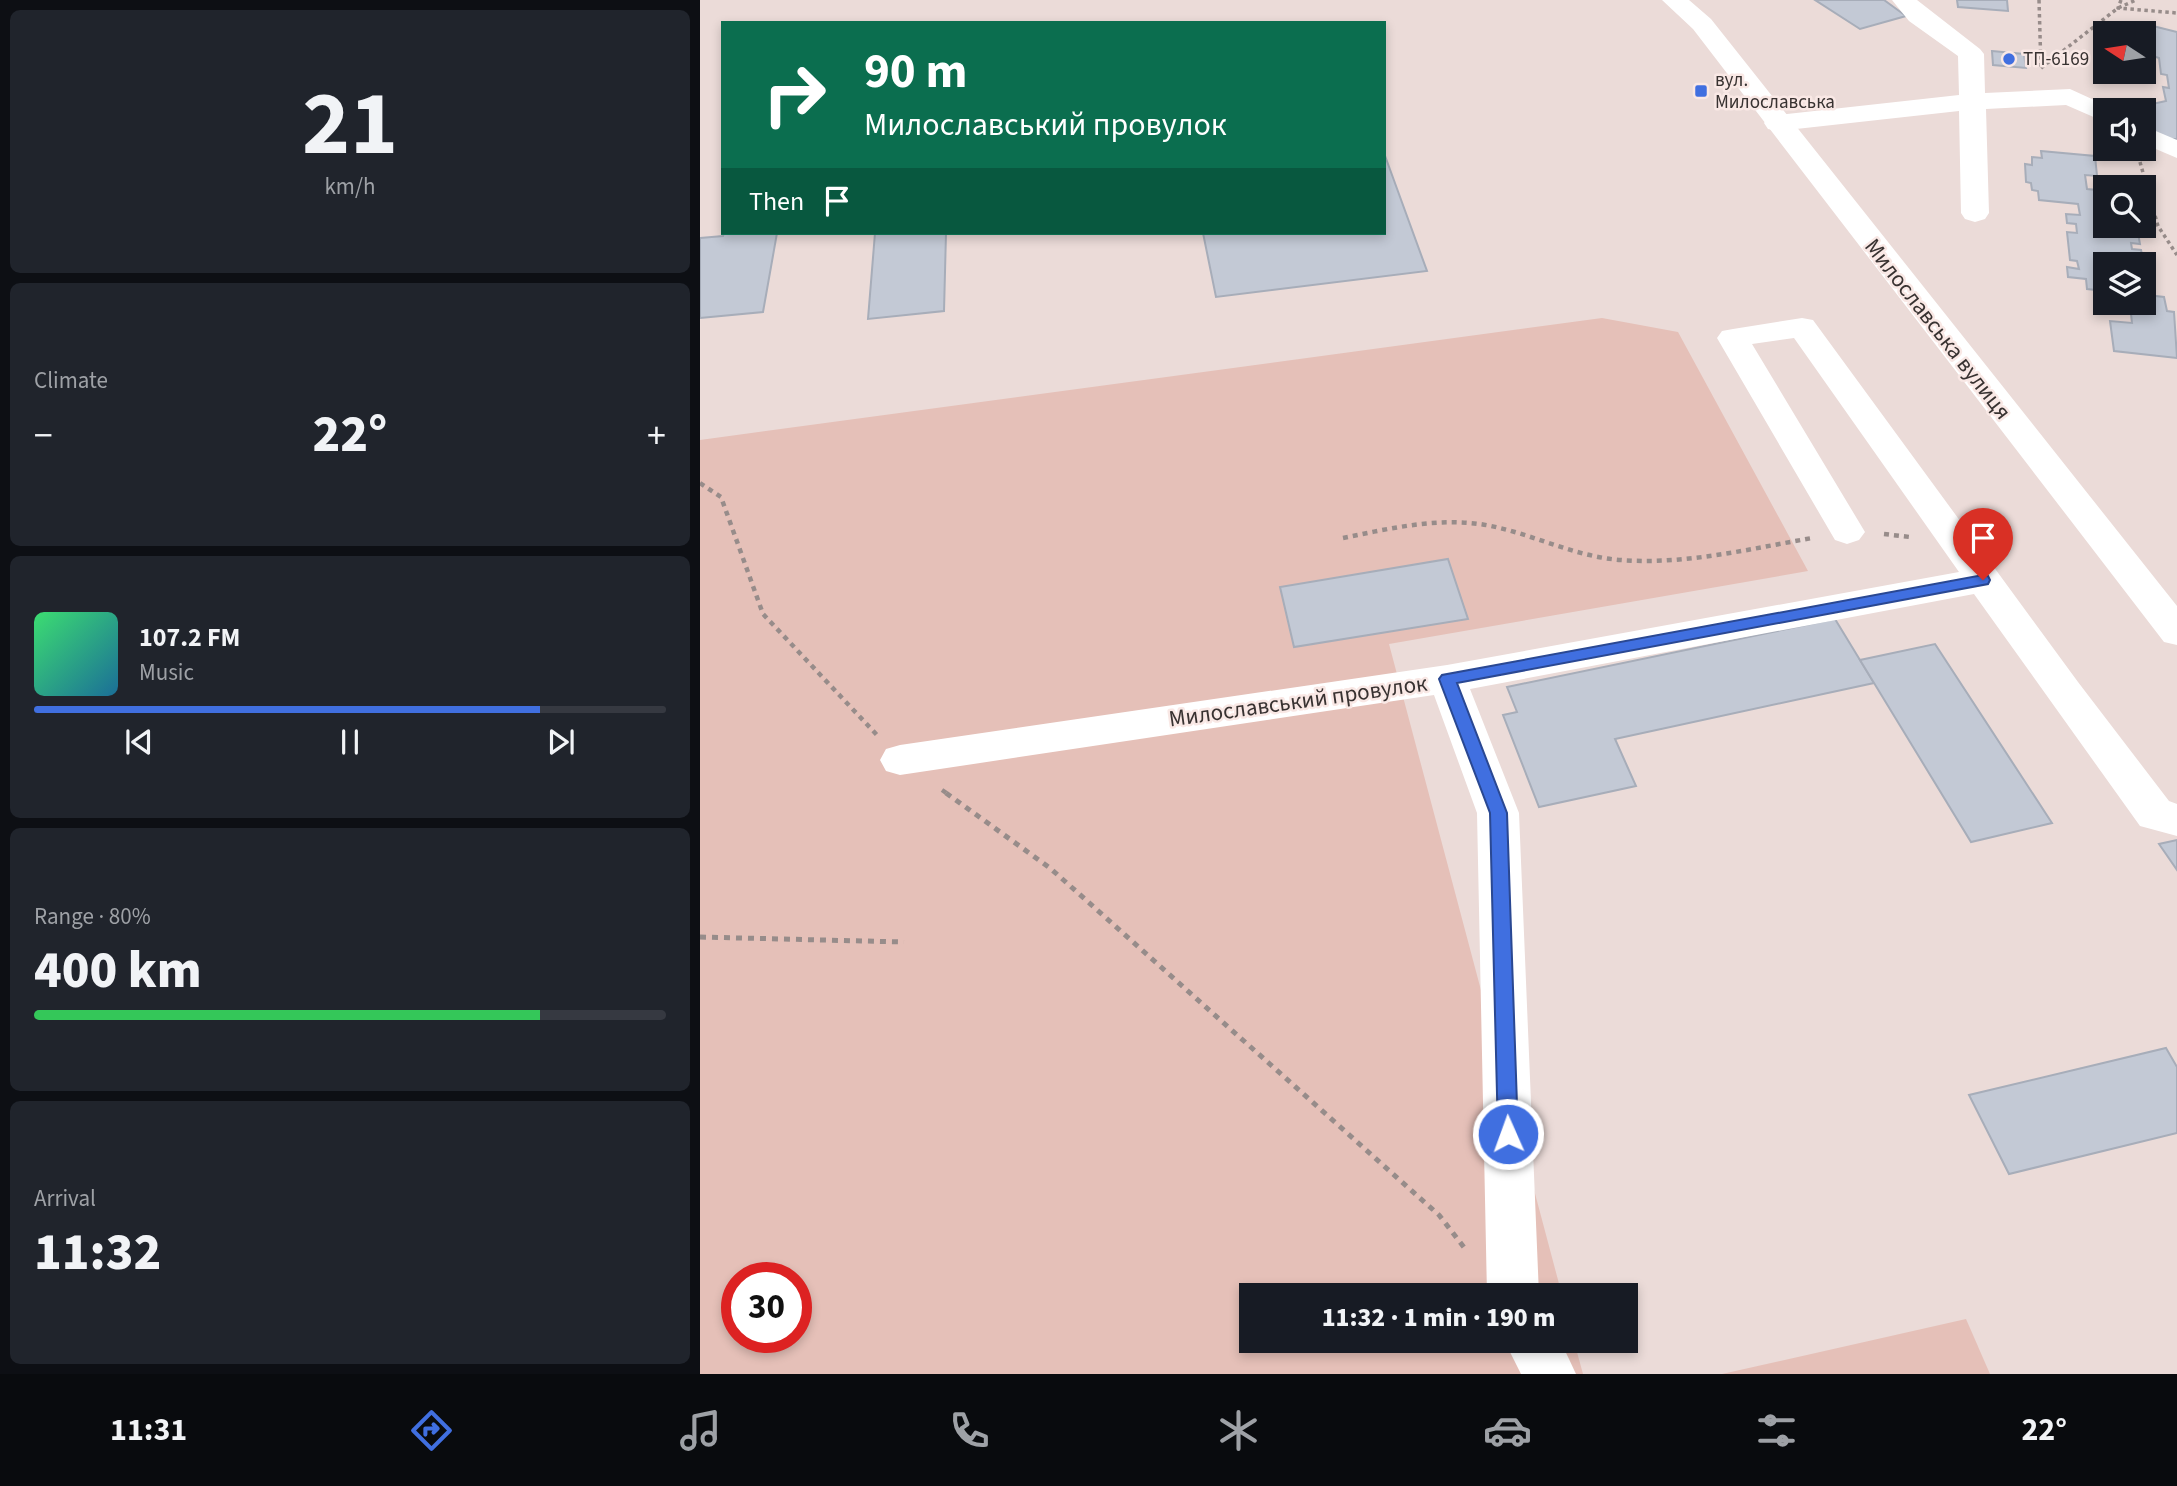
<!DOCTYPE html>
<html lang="en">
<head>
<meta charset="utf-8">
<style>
  :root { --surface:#171b24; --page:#20242c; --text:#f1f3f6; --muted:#9ea1a6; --line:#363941; --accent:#406fe0 }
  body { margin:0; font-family:"Source Sans 3",sans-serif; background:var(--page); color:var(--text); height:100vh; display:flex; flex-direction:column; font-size:26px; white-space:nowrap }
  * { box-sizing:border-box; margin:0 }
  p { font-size:23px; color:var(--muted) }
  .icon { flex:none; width:38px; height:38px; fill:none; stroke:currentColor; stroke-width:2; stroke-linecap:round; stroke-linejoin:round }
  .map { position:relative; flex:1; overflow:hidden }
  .drawer { display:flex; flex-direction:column; gap:10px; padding:10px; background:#0d0f14; width:700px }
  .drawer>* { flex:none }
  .guide { position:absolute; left:21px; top:21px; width:665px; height:214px; border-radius:0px; box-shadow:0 4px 10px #0003; background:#0b6e4f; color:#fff; overflow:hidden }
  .needle { width:46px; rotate:282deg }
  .controls { position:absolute; left:1393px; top:21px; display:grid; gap:14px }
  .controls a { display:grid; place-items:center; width:63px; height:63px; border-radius:0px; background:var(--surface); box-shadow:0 4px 10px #0003; font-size:35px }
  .speed { position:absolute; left:21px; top:1262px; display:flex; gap:14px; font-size:35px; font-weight:700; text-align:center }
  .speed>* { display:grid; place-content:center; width:91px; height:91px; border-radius:50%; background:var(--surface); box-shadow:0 4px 10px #0003; line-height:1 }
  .speed .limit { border:10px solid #d22; background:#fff; color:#111 }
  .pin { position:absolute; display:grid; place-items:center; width:60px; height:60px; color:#fff; margin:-72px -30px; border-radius:50% 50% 50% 0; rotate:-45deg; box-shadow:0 0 7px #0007 }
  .pin .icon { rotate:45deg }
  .me { position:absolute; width:77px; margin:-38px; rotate:358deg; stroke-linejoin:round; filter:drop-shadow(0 0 5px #0008) }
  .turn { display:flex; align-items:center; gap:24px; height:147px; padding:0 28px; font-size:32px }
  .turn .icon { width:91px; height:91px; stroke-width:2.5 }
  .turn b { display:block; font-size:49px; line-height:60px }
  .then { display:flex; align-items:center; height:66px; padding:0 28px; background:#0003; gap:14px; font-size:26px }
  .big { font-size:52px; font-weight:800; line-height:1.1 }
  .drawer .card { flex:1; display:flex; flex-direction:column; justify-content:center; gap:10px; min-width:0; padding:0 24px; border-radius:10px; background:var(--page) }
  .drawer .dial { align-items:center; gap:0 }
  .dial b { font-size:91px; line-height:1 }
  .song { display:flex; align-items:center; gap:21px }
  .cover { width:84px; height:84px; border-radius:10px; background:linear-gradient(135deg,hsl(140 70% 55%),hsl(200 70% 35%)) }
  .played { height:7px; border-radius:4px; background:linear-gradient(90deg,var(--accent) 80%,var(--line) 80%) }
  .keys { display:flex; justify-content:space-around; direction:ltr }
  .heat { display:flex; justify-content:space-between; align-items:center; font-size:38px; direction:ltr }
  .charge { height:10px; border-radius:5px; background:linear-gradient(90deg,#34c759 80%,var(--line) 0) }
  .trip { position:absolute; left:539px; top:1283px; width:399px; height:70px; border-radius:0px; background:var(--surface); box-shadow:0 4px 10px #0003; font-weight:800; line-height:70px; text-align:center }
  .menu { display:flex; height:112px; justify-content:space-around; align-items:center; background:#090b0e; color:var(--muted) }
  .menu .icon { width:49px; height:49px }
  .menu .active { color:var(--accent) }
  .menu b { font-size:32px; color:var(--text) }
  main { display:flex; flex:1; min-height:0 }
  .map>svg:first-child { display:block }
</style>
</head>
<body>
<main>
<section class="drawer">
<div class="card dial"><b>21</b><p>km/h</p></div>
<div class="card"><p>Climate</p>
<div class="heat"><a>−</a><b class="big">22°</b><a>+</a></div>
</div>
<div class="card">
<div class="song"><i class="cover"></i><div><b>107.2 FM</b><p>Music</p></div></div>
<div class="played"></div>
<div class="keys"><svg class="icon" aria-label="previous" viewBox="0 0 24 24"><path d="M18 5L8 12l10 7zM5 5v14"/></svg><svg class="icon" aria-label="pause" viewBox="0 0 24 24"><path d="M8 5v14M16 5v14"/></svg><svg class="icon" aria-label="next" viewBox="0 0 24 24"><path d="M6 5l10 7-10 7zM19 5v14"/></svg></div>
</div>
<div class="card"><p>Range · 80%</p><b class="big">400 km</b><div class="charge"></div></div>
<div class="card"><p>Arrival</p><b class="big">11:32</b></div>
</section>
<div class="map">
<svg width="1477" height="1374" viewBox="0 0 1477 1374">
  <rect width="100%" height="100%" fill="#ebdbd8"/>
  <g fill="#e5c0b8" fill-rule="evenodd">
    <path d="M 902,318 L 978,332 L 1108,571 L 689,644 L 862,1295 L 551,1295 L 551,1340 L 874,1341 L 883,1374 L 0,1374 L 0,440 ZM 37,1278 L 96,1278 L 96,1337 L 37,1337 Z"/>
    <polygon points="1266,1319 1290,1374 1022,1374"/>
  </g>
  <g fill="#c3c9d5" stroke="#a7adb9" stroke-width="2">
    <polygon points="1115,0 1184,0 1206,16 1160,29"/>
    <polygon points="1257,0 1307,0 1308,11 1258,7"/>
    <polygon points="1445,24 1477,32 1477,139 1460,139 1444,126 1444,110 1434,108 1466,101 1463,87 1469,88 1467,75 1461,74 1459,58 1444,53 1444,33 1434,33"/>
    <polygon points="1292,51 1324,54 1326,68 1293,65"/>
    <polygon points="1341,151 1395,156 1397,176 1385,175 1387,189 1397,190 1400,209 1405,209 1405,226 1432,226 1433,233 1438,233 1440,244 1431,243 1432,249 1441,250 1443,259 1433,258 1434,264 1405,264 1405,291 1387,289 1386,279 1368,277 1367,267 1379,269 1377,261 1370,260 1367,232 1377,233 1376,224 1367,223 1366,214 1380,215 1378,204 1339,200 1338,191 1332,190 1331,183 1326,182 1325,164 1332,165 1332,157 1342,158"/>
    <polygon points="684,153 727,271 516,297 503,233 684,233"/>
    <polygon points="24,233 77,233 63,312 0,318 0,238 23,236"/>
    <polygon points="175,233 246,233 244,311 168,319"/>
    <polygon points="1444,274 1447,295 1464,297 1467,311 1474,312 1477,358 1414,351 1410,321 1432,323 1431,314 1420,313 1419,303 1413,303 1444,303"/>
    <polygon points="748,559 768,619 594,647 580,587"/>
    <polygon points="1135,619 1174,683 915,739 936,786 839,807 803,715 817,712 807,687"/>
    <polygon points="1235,644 1352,823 1271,842 1160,660"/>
    <polygon points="1477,840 1477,870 1459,844"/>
    <polygon points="1466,1048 1477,1067 1477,1133 1309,1174 1269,1095"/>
  </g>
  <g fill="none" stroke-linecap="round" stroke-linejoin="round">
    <g stroke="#978c8a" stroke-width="3.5" stroke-dasharray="3.5 3.5" stroke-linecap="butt">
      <polyline points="1339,0 1341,69"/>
      <polyline points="1421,0 1418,8 1477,13"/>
      <polyline points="1341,68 1418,8 1436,0"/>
      <polyline points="1440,162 1458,226 1477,255"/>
    </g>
    <g stroke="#978c8a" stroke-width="4.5" stroke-dasharray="5 5" stroke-linecap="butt">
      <polyline points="0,483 21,497 63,614 177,735"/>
      <polyline points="1184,534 1210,537"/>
      <path d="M 643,538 C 692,528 742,516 791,526 C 835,535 876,557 921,560 C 985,565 1049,549 1112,538"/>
      <polyline points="242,790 248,794"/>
    </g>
    <g stroke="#978c8a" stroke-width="5" stroke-dasharray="6 6" stroke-linecap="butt">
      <polyline points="246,793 350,868 739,1215 766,1250"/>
      <polyline points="0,937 204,942"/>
    </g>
    <g fill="#fff" fill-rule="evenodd">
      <polygon points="1192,0 1217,0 1280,49 1284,54 1285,93 1370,89 1416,110 1405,110 1405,122 1366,105 1286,109 1289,213 1285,219 1275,222 1265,219 1261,213 1259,111 1077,131 1068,129 1064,123 1068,117 1077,115 1259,95 1258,56 1209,21"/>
      <polygon points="1444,126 1477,140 1477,158 1444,144"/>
      <polygon points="1102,318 1113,320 1378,682 1469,801 1477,804 1477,836 1440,826 1274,594 770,689 819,813 839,1295 787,1295 777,813 734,695 200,775 186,771 180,760 186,749 200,745 747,665 1259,572 1094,338 1052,344 1165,532 1159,540 1147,544 1135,540 1017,338 1022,331 1033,329"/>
      <polygon points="804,1340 860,1340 876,1374 821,1374"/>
    </g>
    <polygon fill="#fff" fill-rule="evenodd" points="962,0 989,0 1011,19 1477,606 1477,645 1464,642 993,29"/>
  </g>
  <polygon fill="#406fe0" stroke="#2a4892" stroke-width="2" points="1283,575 1288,576 1290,580 1288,584 757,683 807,813 818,1134 815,1141 808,1143 801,1141 798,1134 790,813 739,679 742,675"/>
  <g fill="#406fe0" stroke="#f9e8e5" stroke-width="2.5">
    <circle cx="1309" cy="59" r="7"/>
    <rect x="994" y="84" width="14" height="14" rx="3.5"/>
  </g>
  <g text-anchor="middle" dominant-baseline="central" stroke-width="5" stroke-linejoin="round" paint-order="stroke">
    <g font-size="19" fill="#383231" stroke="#f9e8e5" text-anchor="start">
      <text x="1323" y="59">ТП-6169</text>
      <text x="1015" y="80">вул.<tspan x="1015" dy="22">Милославська</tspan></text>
    </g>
    <g font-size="23" fill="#383231" stroke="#f9e8e5">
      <text transform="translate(1238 329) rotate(52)">Милославська вулиця</text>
      <text transform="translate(598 701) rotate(-8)">Милославський провулок</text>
    </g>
  </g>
</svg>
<div class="controls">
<a><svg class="needle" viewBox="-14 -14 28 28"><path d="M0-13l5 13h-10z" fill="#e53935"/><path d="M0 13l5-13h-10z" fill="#9ea1a6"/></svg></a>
<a><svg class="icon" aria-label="sound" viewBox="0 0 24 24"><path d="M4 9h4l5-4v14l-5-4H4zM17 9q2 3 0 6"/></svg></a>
<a><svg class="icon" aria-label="search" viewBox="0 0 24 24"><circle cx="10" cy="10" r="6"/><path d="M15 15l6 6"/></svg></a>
<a><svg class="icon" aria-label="layers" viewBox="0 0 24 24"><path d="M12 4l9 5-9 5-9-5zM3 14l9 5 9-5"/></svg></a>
</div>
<div class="speed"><div class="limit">30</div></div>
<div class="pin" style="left:1283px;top:580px;background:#d93025"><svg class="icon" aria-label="arrive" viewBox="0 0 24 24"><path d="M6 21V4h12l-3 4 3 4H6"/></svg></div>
<svg class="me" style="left:808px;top:1134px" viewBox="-20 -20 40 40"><circle r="17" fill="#406fe0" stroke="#fff" stroke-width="3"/><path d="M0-11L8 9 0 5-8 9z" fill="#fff"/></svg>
<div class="trip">11:32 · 1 min · 190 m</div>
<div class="guide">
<div class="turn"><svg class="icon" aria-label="right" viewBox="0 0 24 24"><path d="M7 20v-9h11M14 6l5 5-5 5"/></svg><div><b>90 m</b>Милославський провулок</div></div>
<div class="then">Then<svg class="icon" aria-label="arrive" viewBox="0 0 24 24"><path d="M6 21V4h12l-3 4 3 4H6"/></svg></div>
</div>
</div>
</main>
<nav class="menu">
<b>11:31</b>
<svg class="icon active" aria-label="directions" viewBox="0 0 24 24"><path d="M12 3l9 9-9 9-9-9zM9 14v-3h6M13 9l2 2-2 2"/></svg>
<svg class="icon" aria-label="music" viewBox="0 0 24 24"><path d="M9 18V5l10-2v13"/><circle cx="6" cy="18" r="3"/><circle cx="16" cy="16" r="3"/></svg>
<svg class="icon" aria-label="phone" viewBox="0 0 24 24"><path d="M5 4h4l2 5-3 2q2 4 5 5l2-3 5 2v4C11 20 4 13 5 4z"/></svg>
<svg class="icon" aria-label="climate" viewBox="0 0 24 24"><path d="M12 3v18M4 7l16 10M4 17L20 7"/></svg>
<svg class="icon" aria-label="car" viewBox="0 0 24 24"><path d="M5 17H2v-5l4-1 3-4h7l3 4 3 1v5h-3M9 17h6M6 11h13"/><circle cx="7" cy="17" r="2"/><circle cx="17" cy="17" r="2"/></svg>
<svg class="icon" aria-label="filters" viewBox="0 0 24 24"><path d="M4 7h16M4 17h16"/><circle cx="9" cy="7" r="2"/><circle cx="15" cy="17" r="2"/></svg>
<b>22°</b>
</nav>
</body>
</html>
